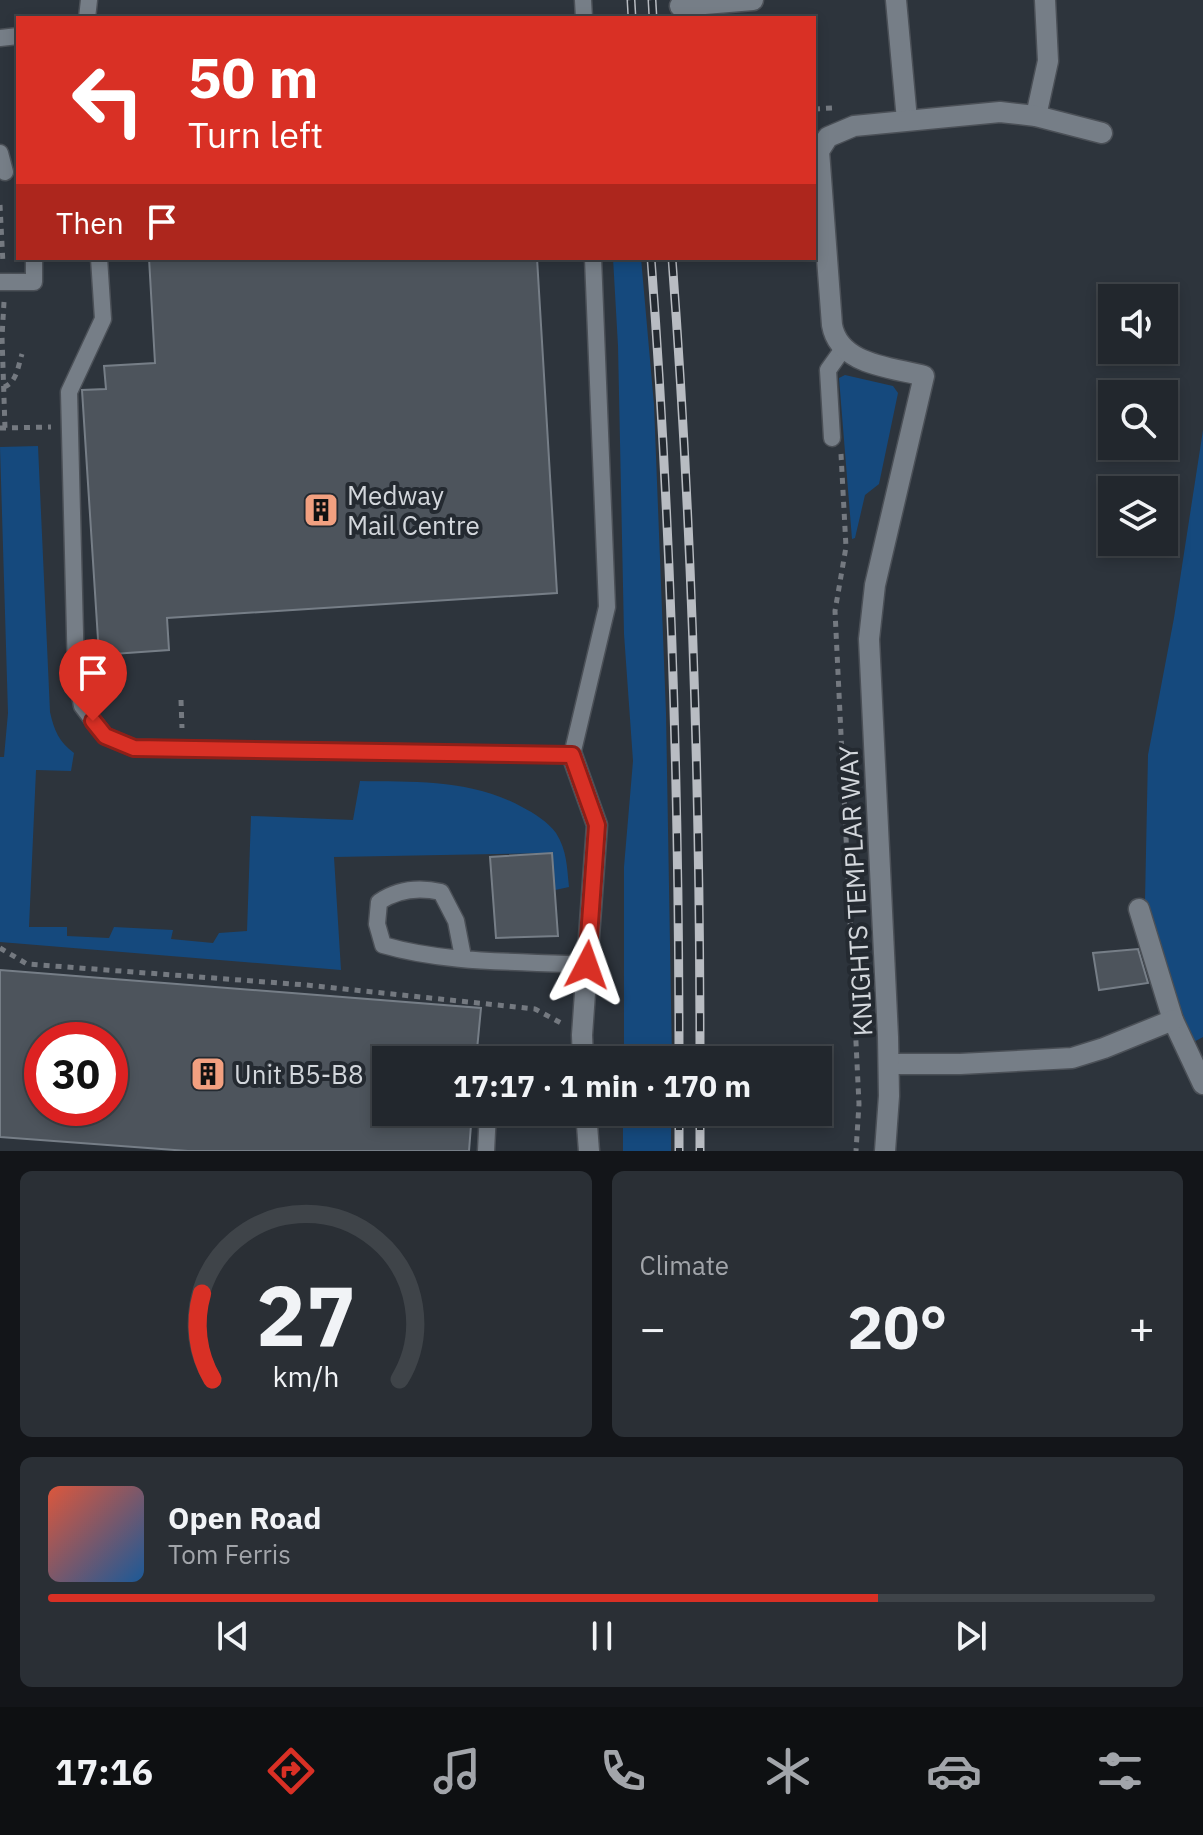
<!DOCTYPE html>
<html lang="en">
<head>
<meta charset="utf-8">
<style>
  :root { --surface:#22272d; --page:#2a2f35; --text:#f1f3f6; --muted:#a2a5aa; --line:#3f4449; --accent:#d93025 }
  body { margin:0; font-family:"IBM Plex Sans",sans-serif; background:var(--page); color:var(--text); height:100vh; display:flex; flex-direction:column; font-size:30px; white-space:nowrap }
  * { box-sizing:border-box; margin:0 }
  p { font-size:26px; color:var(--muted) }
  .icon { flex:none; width:44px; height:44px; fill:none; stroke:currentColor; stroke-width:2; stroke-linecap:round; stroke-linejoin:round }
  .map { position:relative; height:1151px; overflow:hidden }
  .drawer { display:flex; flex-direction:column; gap:20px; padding:20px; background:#131519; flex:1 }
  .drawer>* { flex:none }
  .banner { position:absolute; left:16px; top:16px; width:800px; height:244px; border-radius:0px; box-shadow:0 4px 12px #0003,0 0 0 2px var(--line); background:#d93025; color:#fff; overflow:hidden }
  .fabs { position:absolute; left:1098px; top:284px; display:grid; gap:16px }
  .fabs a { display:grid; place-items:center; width:80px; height:80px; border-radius:0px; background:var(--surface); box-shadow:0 4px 12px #0003,0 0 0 2px var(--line); font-size:40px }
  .speed { position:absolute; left:24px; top:1022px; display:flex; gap:16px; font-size:40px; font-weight:700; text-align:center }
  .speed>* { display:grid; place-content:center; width:104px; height:104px; border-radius:50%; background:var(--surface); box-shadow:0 4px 12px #0003,0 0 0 2px var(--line); line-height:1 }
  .speed .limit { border:12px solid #d22; background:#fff; color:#111 }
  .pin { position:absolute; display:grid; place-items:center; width:68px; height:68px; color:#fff; margin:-82px -34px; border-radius:50% 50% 50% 0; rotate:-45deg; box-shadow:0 0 8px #0007 }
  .pin .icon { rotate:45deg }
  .me { position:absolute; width:88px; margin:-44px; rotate:4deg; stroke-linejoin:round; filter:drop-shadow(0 0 6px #0008) }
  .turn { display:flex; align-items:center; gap:28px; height:168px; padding:0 40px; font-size:36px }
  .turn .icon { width:104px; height:104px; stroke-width:2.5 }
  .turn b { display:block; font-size:56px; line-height:68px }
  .then { display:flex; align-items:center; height:76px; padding:0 40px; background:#0003; gap:16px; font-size:30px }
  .big { font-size:60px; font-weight:700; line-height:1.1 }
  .drawer .card { flex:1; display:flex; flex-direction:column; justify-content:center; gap:12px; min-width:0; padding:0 28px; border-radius:12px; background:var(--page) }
  .drawer .dial { align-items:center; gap:0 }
  .dial svg { height:208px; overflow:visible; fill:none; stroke:var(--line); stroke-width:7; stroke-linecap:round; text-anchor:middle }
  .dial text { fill:var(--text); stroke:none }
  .song { display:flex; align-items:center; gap:24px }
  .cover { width:96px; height:96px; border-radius:12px; background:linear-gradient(135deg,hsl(10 70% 55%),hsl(210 70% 35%)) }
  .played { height:8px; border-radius:4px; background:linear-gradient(90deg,var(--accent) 75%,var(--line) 75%) }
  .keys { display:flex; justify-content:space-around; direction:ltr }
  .heat { display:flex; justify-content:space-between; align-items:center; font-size:44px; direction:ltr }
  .drawer .tiles { flex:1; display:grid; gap:20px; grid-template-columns:1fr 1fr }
  .card:last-child { grid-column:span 2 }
  .trip { position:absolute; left:372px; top:1046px; width:460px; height:80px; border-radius:0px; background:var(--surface); box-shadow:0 4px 12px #0003,0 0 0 2px var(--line); font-weight:700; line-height:80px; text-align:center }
  .menu { display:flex; height:128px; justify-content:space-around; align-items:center; background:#0e1012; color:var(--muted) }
  .menu .icon { width:56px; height:56px }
  .menu .current { color:var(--accent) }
  .menu b { font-size:36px; color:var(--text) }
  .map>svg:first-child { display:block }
</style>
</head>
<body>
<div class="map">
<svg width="1203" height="1151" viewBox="0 0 1203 1151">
  <rect width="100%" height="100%" fill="#2d343c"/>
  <g fill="#15497d">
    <polygon points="613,258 641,258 654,405 666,713 672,1060 624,1060 624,867 633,761 624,634 618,346"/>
    <polygon points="845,375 893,386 898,393 879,484 865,495 855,538 852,539 839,378"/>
    <polygon points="1203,430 1203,1037 1188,1045 1145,901 1148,755 1174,618"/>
    <path d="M 38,446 L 50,712 C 54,730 59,742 74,753 L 71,771 L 36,770 L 29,927 L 67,927 L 67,936 L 109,938 L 114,927 L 173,930 L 171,939 L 213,943 L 219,933 L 247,931 L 251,816 L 353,820 L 360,781 C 416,782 471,779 522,807 C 534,813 548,822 556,833 C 567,850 567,868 569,887 L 555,890 L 552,853 L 334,857 L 341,970 L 0,942 L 0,757 L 4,757 L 8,713 L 0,447 Z"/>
    <rect x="623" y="1112" width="48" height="39"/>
  </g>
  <g fill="#4d545c" stroke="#767e87" stroke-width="2" fill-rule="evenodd">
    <polygon points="149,258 537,258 557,593 167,618 169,650 99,655 82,390 106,389 104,366 155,363"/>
    <polygon points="552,853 558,936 496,938 490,857"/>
    <polygon points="1138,949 1148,983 1099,990 1093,953"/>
    <path d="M 0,970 L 481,1008 L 476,1060 L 386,1060 L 386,1112 L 472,1112 L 469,1151 L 188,1151 L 0,1137 ZM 42,1040 L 110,1040 L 110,1108 L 42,1108 Z"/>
  </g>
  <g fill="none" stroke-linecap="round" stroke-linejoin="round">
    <defs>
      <g id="service">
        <polyline points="583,0 584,18"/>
        <polyline points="87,18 89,0"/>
        <polyline points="0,38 18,36"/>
        <polyline points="0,153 5,172"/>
        <polyline points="99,258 103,319 69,392 76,674 82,706 105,736 134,748 572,755 607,607 593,258"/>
        <polyline points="0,282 34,282 34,258"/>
        <polyline points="832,438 828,370 843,349"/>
        <path d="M 463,957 L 456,921 L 441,892 C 419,887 398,889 379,902 L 377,924 L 383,945 C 448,964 520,961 587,965"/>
        <polyline points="486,1151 488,1112"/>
      </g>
      <g id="minor">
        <polyline points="896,0 907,120"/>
        <polyline points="680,6 753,0"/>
        <polyline points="1036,116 1048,61 1045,0"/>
        <polyline points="572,755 597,825 582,1035 583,1060"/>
        <polyline points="1139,909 1173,1020 1203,1084"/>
        <polyline points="889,1064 960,1064 1072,1058 1104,1048 1173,1020"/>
        <polyline points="586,1112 589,1151"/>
        <path d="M 885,1151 L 889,1096 L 888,1037 L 869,639 L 875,585 L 924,376 C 891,367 839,365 832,325 L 819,151 L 828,137 L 854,126 L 1000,112 L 1036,116 L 1102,133"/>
      </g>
    </defs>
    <use href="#service" stroke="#4b5057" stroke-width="19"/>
    <use href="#minor" stroke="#4b5057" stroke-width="23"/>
    <g stroke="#747980" stroke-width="5" stroke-dasharray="6 6" stroke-linecap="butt">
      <polyline points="814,109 833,108"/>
      <polyline points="0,205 3,264"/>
      <polyline points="4,302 2,337 5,428"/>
      <path d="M 4,387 C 17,382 18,366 22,354"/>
      <polyline points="0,428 51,427"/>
      <polyline points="841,454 846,547 835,611 859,1104 856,1151"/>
      <polyline points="181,700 182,728"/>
      <polyline points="0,948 27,964 306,985 535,1009 561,1023"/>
    </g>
    <use href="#service" stroke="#767e87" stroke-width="16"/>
    <use href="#minor" stroke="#767e87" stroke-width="20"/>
    <defs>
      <g id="rail">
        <polyline points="631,0 632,18"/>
        <polyline points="652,0 653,18"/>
        <path d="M 651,258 C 671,525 679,792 679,1060"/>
        <path d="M 672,258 C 692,525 700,792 700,1060"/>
        <polyline points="679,1112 679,1151"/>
        <polyline points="700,1112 700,1151"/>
      </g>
    </defs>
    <use href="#rail" stroke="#b8bcc2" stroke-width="9"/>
    <use href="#rail" stroke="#242a31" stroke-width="6" stroke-dasharray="18" stroke-linecap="butt"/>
  </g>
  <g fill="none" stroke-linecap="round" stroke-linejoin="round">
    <defs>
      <polyline id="route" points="93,721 105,736 134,748 572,755 597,825 587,965"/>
    </defs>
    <use href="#route" stroke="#8d1f18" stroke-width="20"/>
    <use href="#route" stroke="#d93025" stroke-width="14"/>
  </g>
  <defs>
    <symbol id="building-square" viewBox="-11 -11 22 22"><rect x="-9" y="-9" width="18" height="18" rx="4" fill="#f2a080" stroke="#242a31"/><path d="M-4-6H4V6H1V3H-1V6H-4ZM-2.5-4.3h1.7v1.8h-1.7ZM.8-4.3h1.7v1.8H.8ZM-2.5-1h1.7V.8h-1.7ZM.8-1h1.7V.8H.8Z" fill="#111"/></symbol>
  </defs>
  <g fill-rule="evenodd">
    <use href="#building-square" x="301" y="490" width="40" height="40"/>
    <use href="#building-square" x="188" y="1054" width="40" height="40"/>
  </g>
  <g text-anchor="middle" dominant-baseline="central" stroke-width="8" stroke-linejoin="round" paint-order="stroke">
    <g font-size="26" fill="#d3d7dc" stroke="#242a31" text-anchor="start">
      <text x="347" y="495">Medway<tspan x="347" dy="30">Mail Centre</tspan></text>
      <text x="234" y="1074">Unit B5-B8</text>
    </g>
    <g font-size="26" fill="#d3d7dc" stroke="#242a31">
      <text transform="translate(855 891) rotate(-93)">KNIGHTS TEMPLAR WAY</text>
    </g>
  </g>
</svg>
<div class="fabs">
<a><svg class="icon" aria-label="sound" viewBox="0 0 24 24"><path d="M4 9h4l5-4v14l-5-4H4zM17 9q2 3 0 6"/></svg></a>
<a><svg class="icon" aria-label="search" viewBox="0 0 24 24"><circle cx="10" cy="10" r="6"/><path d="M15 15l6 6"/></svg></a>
<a><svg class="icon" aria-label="layers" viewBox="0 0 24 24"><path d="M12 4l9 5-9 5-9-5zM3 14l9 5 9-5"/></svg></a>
</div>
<div class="speed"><div class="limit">30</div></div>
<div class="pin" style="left:93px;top:721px;background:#d93025"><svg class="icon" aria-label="arrive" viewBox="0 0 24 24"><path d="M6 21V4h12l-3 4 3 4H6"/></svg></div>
<svg class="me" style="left:587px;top:965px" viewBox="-20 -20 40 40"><path d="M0-17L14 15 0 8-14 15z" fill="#d93025" stroke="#fff" stroke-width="4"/></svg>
<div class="trip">17:17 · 1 min · 170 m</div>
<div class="banner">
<div class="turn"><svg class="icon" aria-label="left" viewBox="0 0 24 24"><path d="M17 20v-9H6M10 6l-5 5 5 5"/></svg><div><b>50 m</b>Turn left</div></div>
<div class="then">Then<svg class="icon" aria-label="arrive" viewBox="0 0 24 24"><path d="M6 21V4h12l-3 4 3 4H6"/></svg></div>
</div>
</div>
<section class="drawer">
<div class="tiles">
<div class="card dial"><svg viewBox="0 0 100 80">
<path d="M14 69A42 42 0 1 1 86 69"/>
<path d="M14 69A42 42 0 0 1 10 36" stroke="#d93025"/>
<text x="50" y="56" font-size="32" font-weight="700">27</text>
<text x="50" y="72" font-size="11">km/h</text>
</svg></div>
<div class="card"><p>Climate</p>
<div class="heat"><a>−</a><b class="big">20°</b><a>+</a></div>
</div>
<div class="card">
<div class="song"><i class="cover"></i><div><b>Open Road</b><p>Tom Ferris</p></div></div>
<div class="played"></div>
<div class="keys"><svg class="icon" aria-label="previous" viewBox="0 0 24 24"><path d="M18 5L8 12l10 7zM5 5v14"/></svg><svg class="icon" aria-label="pause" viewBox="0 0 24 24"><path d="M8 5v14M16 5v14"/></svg><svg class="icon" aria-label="next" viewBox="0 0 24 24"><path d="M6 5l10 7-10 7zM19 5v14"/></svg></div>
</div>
</div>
</section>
<nav class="menu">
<b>17:16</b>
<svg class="icon current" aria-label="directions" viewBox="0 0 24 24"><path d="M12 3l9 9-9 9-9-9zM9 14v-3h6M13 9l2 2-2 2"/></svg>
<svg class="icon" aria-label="music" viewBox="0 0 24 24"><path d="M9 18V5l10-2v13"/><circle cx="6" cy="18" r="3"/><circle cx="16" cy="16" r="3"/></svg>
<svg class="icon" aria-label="phone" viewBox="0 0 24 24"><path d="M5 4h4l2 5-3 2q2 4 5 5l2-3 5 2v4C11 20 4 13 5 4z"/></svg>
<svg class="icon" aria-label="climate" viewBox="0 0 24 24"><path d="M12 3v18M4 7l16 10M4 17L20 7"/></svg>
<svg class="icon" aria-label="car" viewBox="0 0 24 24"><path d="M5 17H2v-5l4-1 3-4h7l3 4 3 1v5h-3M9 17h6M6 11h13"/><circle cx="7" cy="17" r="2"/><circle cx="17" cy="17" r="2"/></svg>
<svg class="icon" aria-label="filters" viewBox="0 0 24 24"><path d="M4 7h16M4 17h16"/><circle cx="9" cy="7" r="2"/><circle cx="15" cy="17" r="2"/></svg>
</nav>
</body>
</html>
